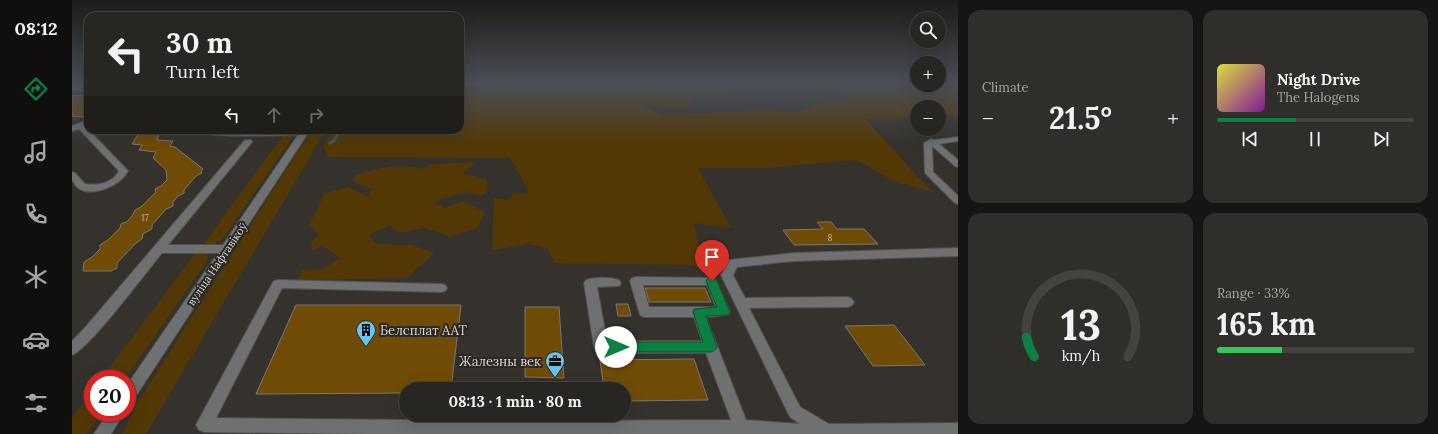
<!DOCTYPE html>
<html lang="en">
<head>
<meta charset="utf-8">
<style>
  :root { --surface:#282622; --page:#302e2a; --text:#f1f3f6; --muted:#a5a5a5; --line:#444340; --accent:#0b8043 }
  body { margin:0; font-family:Lora,serif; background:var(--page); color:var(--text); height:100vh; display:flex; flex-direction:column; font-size:15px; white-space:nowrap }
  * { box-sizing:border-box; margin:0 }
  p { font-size:13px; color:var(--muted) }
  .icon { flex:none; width:22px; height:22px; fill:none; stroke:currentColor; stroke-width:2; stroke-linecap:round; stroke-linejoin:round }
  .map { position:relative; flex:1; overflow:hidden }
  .sheet { display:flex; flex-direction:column; gap:10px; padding:10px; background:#161513; width:480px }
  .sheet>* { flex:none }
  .top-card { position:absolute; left:12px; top:12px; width:380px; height:122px; border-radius:12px; box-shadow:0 4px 16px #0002,0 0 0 1px var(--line); background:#282622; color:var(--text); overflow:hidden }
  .fabs { position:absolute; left:838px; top:12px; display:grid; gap:8px }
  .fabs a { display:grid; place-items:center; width:36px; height:36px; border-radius:50%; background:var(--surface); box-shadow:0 4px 16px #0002,0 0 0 1px var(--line); font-size:20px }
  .speed { position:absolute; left:12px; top:370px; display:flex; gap:8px; font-size:20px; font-weight:700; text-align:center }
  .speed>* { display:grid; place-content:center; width:52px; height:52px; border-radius:50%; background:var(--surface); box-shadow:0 4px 16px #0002,0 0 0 1px var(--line); line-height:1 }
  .speed .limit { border:6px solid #d22; background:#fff; color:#111 }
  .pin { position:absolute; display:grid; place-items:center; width:34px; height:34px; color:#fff; margin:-41px -17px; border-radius:50% 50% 50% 0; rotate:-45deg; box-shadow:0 0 4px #0007 }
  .pin .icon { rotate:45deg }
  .me { position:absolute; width:44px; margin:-22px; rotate:90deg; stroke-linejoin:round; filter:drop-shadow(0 0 3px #0008) }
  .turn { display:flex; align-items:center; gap:14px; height:84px; padding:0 16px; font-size:18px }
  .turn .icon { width:52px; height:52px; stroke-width:2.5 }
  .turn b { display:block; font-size:28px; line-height:34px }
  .lanes { display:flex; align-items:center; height:38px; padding:0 16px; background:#0003; justify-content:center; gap:20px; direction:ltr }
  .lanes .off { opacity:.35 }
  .big { font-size:30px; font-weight:700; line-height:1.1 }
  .sheet .widget { flex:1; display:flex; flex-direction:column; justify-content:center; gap:6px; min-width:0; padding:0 14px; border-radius:12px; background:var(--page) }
  .sheet .dial { align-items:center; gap:0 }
  .dial svg { height:104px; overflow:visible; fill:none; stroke:var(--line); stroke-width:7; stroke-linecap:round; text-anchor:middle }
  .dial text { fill:var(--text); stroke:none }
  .song { display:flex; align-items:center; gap:12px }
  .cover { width:48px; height:48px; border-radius:6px; background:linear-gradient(135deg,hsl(60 70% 55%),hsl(290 70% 35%)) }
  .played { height:4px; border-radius:2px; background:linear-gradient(90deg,var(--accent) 40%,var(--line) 40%) }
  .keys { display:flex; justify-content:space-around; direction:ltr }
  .heat { display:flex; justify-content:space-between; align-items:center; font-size:22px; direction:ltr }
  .charge { height:6px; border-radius:3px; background:linear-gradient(90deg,#34c759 33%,var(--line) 0) }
  .sheet .tiles { flex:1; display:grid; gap:10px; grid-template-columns:repeat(2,1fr) }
  .trip { position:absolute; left:327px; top:382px; width:232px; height:40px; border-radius:20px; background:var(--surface); box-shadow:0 4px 16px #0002,0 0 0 1px var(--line); font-weight:700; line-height:40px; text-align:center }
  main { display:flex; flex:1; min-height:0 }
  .tabs { display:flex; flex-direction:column; width:72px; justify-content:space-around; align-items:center; background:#100f0e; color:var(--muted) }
  .tabs .icon { width:28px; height:28px }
  .tabs .selected { color:var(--accent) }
  .tabs b { font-size:18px; color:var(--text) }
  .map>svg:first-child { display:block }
</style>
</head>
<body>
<main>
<nav class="tabs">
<b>08:12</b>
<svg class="icon selected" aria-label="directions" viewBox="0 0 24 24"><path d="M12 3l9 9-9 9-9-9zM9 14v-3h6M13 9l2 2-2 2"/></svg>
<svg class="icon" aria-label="music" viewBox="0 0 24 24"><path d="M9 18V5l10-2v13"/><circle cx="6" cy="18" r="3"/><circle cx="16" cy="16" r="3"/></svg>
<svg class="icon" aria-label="phone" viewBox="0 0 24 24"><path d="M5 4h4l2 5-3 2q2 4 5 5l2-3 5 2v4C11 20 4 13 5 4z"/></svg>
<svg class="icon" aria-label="climate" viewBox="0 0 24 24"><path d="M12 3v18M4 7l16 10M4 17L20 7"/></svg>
<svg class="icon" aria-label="car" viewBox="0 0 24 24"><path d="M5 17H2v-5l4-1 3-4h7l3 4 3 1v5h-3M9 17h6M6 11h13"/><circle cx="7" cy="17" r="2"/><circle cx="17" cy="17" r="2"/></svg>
<svg class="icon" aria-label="filters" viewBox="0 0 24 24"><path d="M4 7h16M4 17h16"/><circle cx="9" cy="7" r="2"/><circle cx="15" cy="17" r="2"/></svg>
</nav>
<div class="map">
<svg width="886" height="434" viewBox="0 0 886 434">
  <rect width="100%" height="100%" fill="#35322d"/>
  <g fill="#533805">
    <path d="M 388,84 L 653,84 L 662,88 C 649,101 639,94 623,96 C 615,117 600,106 584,105 C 580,104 575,106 571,107 L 591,115 L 695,110 L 728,112 L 744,104 L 774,99 L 778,95 L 771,92 L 750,90 L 732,84 L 845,84 L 845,85 L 886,84 L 886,117 L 867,115 L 867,107 L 845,107 L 845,117 L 793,119 L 860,192 L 821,181 L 785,160 L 693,168 L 626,168 L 659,228 L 622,223 L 630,258 L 627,267 L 612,265 L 483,263 L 475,248 L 456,244 L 420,250 L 422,198 L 438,200 L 441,194 L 455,193 L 455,187 L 438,158 L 257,157 L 251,146 L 260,130 L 388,130 Z"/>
    <polygon points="240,130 254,130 74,434 50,434 65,403"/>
    <polygon points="211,135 217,135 220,138 150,240 139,245 131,245"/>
    <path d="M 399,162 L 402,165 L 390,173 L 414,180 L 416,190 L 410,196 C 393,191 378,195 362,203 L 373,208 L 390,201 L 413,212 L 405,229 L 377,236 L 353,228 L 327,233 L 318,225 L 296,236 L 305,244 L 340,245 L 362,253 L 335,278 L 226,280 L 230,270 C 248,271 254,268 268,258 L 251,246 L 240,250 L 239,244 L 247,234 L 237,225 L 253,193 L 277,187 L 296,197 L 300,189 L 280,181 L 284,175 C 306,169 327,162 350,169 L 357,165 Z"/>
    <polygon points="123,254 131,254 136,256 135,261 53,379 29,379"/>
    <polygon points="21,390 21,413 29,413 15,434 0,434 0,418"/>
  </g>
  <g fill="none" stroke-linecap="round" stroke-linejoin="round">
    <polyline stroke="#41565e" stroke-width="3.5" points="258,143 262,141 268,130"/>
  </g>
  <g fill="#6f4b05" stroke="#7b7772">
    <polygon points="16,95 16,117 0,116 0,96"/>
    <polygon points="69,130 82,130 87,134 85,140 101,141 98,146 103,147 131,169 129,171 130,173 124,176 112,190 112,193 106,196 101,202 101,206 94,209 80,225 80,229 71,234 70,239 64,243 45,263 45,268 39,271 11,271 12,262 20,257 28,249 28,245 36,240 48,228 49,224 56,221 62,213 63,210 69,207 84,192 83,189 89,186 95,180 94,170 81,158 84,152 67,150 70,145 60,144"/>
    <polygon points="745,222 759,222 765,229 792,229 806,244 722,245 711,230 751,229"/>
    <polygon points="573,288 633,288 639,302 577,302"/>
    <polygon points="544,304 556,304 559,316 546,316"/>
    <polygon points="224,305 389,305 379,389 334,389 334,393 184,394"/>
    <polygon points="453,307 487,307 492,378 453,377"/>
    <polygon points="822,325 853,365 801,366 773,326"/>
    <polygon points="622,359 636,400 552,401 552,389 532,389 528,360"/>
  </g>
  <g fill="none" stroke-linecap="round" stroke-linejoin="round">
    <defs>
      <g id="minor">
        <rect x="0" y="86" width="16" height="4"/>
        <path d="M 16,120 L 16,125 L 13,126 L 56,171 C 49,185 21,198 6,188 C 4,186 2,183 0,180 L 0,172 L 3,173 L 13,184 C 26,186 41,183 47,171 L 7,129 L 0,131 L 0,126 Z"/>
        <path d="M 123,130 L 238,130 L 60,402 L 55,404 L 55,385 L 146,253 L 90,253 C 74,272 18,348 0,355 L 0,341 L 11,330 L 173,140 L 179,140 L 180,142 L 96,245 L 151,245 L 226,135 C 208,135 134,139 123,130 Z"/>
        <polygon points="886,137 886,141 867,144 886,160 886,167 883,166 860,146 861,172 886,196 886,204 883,203 853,173 852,143 859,139 862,140"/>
        <path d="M 886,248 L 886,256 L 722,261 L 665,267 L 661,275 L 673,298 L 776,297 L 780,299 L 782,302 L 780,305 L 776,307 L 677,308 L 728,407 L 757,424 L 886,423 L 886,434 L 297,434 L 132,432 L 127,430 L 124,425 L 200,284 L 202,281 L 206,280 L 369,284 L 373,285 L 375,288 L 373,291 L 369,292 L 210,288 L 144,418 L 442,421 L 659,420 L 634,353 L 529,353 L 524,351 L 522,347 L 512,283 L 514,280 C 523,277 538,277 547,280 L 549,283 L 547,286 L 525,287 L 535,341 L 630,341 L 622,317 L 572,317 L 568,315 L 558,281 L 560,278 L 564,277 L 643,278 L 658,312 L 656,315 L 634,317 L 674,420 L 728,424 L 718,417 L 649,275 L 657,260 L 722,253 ZM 571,285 L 635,285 L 644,307 L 577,307 Z"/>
        <polygon points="36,413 52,413 39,434 22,434"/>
      </g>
    </defs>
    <use href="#minor" stroke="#53504b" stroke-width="2"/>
    <use href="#minor" fill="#6e7072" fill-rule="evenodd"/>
  </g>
  <linearGradient id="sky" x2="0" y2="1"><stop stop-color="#1d1c19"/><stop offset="0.58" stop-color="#4b4f57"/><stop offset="1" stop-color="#4b4f57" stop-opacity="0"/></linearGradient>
  <rect width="886" height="145" fill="url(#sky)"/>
  <polygon fill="#0b8043" stroke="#07532c" points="640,277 643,278 645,281 658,312 656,315 634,316 645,347 643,350 639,352 544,352 540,350 538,347 540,343 544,342 631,342 621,312 622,309 645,307 634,281 636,278"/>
  <defs>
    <symbol id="building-pin" viewBox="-11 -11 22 30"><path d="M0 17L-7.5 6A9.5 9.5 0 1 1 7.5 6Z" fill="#66c4ef" stroke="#2b2824"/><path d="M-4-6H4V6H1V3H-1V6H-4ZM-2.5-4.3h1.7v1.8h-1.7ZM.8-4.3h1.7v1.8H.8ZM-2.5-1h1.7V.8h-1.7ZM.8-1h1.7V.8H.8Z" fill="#111"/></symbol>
    <symbol id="office-pin" viewBox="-11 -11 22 30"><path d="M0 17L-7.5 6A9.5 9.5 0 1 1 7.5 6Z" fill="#66c4ef" stroke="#2b2824"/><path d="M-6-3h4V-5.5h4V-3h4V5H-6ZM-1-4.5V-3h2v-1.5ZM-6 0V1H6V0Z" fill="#111"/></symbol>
  </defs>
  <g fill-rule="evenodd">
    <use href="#building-pin" x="283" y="319" width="22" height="30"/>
    <use href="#office-pin" x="472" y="350" width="22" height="30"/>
  </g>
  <g text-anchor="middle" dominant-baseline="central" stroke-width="4" stroke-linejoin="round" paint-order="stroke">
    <g font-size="9" fill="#beb4a0">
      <text x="73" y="217">17</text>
      <text x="758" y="237">8</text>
    </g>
    <g font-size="11" fill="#d9d7d4" stroke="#2b2824">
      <text transform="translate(145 264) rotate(-56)">вуліца Нафтавікоў</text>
    </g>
    <g font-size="13" fill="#d9d7d4" stroke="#2b2824" text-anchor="start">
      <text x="308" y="330">Белсплат ААТ</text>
      <text x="469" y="361" text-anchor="end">Жалезны век</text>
    </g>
  </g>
</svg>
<div class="fabs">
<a><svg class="icon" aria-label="search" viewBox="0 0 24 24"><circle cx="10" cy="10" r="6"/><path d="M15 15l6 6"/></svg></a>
<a>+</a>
<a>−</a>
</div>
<div class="speed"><div class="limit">20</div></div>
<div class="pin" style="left:640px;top:281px;background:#d93025"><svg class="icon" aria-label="arrive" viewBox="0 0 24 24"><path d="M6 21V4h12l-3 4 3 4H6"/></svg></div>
<svg class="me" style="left:544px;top:347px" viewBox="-20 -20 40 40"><circle r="19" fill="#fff"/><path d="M0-13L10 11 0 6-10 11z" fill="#0b8043"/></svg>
<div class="trip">08:13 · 1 min · 80 m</div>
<div class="top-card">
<div class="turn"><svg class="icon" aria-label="left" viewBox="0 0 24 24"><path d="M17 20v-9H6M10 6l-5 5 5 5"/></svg><div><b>30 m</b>Turn left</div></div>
<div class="lanes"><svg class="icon" aria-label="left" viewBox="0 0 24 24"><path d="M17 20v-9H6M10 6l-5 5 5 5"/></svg><svg class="icon off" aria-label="ahead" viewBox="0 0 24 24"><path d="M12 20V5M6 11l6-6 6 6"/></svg><svg class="icon off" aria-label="right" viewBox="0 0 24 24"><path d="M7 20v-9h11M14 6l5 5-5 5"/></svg></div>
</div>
</div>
<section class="sheet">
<div class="tiles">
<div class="widget"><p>Climate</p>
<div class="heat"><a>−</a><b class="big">21.5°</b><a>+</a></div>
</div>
<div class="widget">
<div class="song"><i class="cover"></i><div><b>Night Drive</b><p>The Halogens</p></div></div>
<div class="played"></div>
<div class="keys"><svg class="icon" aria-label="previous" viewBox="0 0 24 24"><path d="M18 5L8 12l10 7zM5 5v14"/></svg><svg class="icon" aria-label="pause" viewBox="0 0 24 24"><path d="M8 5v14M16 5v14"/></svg><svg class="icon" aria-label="next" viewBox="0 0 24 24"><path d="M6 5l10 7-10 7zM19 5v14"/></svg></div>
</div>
<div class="widget dial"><svg viewBox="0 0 100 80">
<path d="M14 69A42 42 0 1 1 86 69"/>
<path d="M14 69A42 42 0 0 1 8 54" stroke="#0b8043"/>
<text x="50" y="56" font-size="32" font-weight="700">13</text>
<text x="50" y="72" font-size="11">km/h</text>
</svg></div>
<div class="widget"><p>Range · 33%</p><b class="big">165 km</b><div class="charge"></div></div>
</div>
</section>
</main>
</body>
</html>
